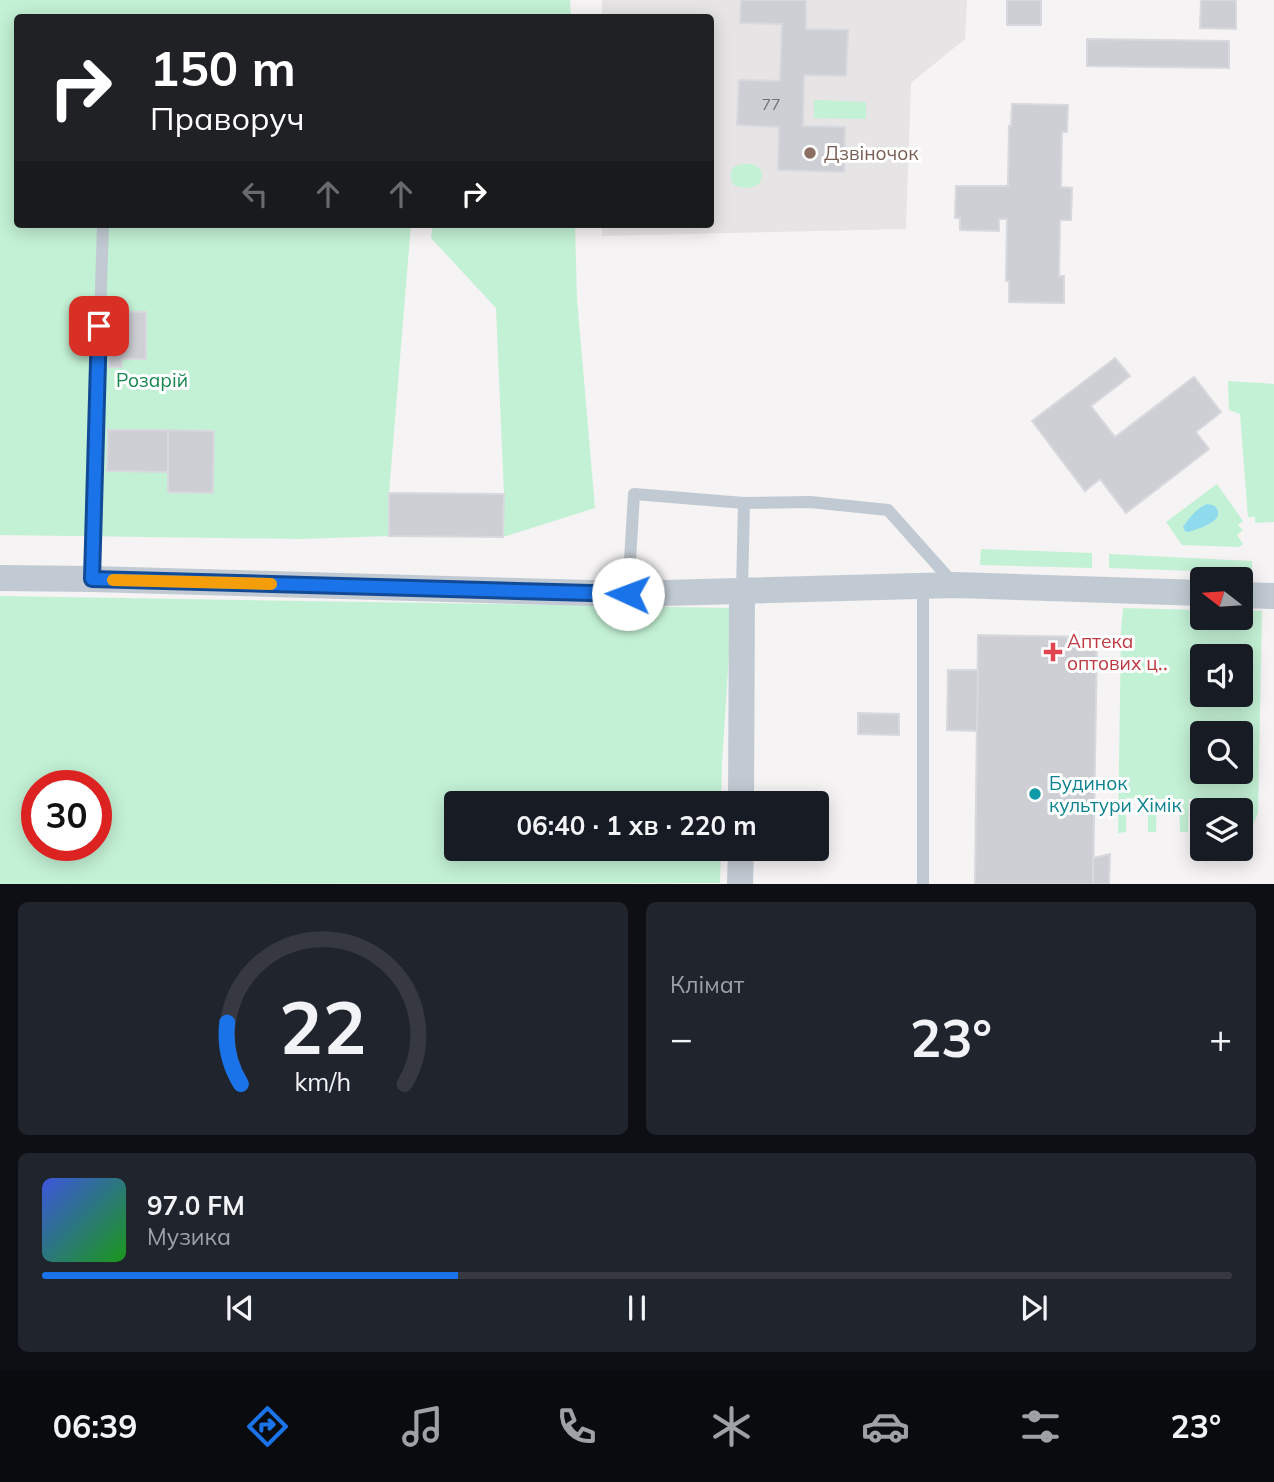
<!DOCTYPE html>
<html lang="uk">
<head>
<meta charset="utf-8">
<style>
  :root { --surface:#171b24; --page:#20242c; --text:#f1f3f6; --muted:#9ea1a6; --line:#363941; --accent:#1a73e8 }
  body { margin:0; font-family:Mulish,sans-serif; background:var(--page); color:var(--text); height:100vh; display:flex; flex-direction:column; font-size:26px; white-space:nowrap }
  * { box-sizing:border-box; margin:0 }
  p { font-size:23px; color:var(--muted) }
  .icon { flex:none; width:38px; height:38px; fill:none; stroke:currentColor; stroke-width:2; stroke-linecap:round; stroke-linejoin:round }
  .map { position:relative; height:884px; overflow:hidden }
  .side { display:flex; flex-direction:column; gap:18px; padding:18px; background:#0d0f14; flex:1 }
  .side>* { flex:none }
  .top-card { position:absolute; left:14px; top:14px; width:700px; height:214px; border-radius:7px; box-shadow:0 4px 18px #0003; background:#202124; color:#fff; overflow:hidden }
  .needle { width:46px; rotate:287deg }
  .buttons { position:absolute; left:1190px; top:567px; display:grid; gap:14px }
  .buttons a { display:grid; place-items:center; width:63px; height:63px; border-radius:7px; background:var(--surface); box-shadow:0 4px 18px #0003; font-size:35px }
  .speed { position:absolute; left:21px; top:770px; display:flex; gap:14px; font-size:35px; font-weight:700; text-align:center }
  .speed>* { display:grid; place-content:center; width:91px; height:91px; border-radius:50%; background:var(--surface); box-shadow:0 4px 18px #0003; line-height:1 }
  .speed .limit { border:10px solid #d22; background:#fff; color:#111 }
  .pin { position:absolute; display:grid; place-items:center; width:60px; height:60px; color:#fff; margin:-30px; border-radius:14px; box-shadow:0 4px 10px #0006 }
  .me { position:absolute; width:77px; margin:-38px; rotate:272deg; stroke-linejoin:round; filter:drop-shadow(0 0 5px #0008) }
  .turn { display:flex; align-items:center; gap:24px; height:147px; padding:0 21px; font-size:32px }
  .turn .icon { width:91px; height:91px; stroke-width:2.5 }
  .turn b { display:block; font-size:49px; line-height:60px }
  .lanes { display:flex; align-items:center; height:66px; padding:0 21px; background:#0003; justify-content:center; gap:35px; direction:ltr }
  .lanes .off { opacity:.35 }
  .big { font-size:52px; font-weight:700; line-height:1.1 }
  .side .widget { flex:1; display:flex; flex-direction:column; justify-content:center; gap:10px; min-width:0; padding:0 24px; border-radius:10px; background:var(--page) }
  .side .dial { align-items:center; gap:0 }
  .dial svg { height:182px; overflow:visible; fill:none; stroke:var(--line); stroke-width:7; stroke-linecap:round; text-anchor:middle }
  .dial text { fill:var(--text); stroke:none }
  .song { display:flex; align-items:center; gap:21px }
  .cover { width:84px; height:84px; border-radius:10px; background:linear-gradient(135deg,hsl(230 70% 55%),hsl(120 70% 35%)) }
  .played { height:7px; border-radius:4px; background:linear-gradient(90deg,var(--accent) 35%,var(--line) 35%) }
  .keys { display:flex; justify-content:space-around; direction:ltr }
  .heat { display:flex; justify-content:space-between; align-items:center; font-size:38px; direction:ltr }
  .side .tiles { flex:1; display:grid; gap:18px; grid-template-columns:1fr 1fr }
  .widget:last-child { grid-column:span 2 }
  .trip { position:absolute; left:444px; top:791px; width:385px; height:70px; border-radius:7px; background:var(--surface); box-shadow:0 4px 18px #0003; font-weight:700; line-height:70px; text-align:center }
  .dock { display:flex; height:112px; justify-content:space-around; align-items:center; background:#090b0e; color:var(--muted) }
  .dock .icon { width:49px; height:49px }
  .dock .on { color:var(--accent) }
  .dock b { font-size:32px; color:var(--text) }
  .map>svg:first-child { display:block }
</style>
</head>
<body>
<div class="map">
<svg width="1274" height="884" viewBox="0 0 1274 884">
  <rect width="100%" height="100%" fill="#f5f3f3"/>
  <polygon fill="#e6e4e5" points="602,0 967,0 965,39 911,83 906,229 602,236 602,224 710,224 710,18 602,17"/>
  <g fill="#c3f1d5" fill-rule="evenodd">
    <polygon points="0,0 570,0 571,18 18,18 18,224 411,224 389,493 389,536 302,539 0,535"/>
    <polygon points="814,100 866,102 866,119 814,118"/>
    <path d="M 751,164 C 762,167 765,175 759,184 C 751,189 741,189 733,184 L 730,175 L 733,167 L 742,164 Z"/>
    <polygon points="433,224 575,224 577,299 595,508 503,537 504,494 496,308 431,238"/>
    <polygon points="1228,381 1274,384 1274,522 1255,523 1255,517 1248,517 1240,414 1229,410"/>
    <polygon points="1217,484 1243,521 1238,525 1243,530 1237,535 1243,544 1239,547 1182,545 1166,522"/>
    <polygon points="981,549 1092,553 1092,568 980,565"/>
    <polygon points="1109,554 1252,561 1252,573 1109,568"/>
    <path d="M 0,596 L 732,608 L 722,763 L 721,803 L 457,803 L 457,849 L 721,849 L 720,883 L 0,884 ZM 37,786 L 96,786 L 96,845 L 37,845 Z"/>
    <path d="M 1123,608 L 1202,610 L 1202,618 L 1241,618 L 1241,610 L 1262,611 L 1258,813 L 1248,835 L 1241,835 L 1241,810 L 1211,810 L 1211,799 L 1189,799 L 1188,832 L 1180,832 L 1179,799 L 1157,799 L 1156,832 L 1148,832 L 1148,799 L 1126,798 L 1126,832 L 1118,833 L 1121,630 ZM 1202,656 L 1241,656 L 1241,695 L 1202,695 ZM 1202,733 L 1241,733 L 1241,772 L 1202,772 Z"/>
  </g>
  <path fill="#90daee" d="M 1207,504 C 1211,505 1214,504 1217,509 C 1224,522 1197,529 1188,532 L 1185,531 L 1183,527 C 1189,518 1197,508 1207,504 Z"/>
  <g fill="#cdcfd5" stroke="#d7d9de" stroke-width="2">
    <polygon points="741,0 806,0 806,29 848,30 846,76 804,75 803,126 845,127 844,172 778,170 779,127 737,125 739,80 780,81 782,24 740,23"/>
    <rect x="1007" y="0" width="34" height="25"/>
    <polygon points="1201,0 1236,0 1236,29 1200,28"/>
    <polygon points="1087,39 1229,41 1229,68 1087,66"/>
    <polygon points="1012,104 1068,105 1067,132 1062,132 1061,187 1072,188 1071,220 1060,220 1059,276 1064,276 1064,303 1009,302 1009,281 1006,281 1007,219 999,219 999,231 960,230 960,218 955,218 956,186 1008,186 1009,126 1011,126"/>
    <polygon points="112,311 146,312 146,359 122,359 122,367 109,367 109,353 112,353"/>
    <polygon points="1115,358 1130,376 1091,406 1115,437 1194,377 1221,412 1196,432 1209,449 1126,513 1100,479 1085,491 1032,421"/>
    <polygon points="108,430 168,430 168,472 107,471"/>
    <polygon points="168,430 214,431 213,493 168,492"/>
    <polygon points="389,493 504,494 503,537 389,536"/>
    <polygon points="978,635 1097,637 1093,884 975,884"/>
    <polygon points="948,670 978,670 977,731 947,730"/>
    <polygon points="858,713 899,714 899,735 858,734"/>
    <polygon points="1110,854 1109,884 1093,884 1093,858"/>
  </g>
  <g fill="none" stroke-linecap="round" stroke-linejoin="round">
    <g stroke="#c1cad2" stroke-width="12">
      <polyline points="92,579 103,224"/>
      <polyline points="742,591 744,503"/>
      <polyline points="628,594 634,494 744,503 810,502 888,510 954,584"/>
      <polyline points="923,884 923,587"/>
    </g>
    <g stroke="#c1cad2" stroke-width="26">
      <polyline points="0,578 92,579 628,594 955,585 1202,593"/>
      <polyline points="1241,595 1274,596"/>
      <polyline points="741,803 742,591"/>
      <polyline points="740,884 741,849"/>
    </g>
  </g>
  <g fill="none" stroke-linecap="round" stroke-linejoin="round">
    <defs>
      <polyline id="route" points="99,326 92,579 628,594"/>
    </defs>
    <use href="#route" stroke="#114b97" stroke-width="18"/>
    <use href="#route" stroke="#1a73e8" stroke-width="12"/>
    <polyline stroke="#f59e0b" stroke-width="12" points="113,580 271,584"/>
  </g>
  <circle fill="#8d6e63" stroke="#fff" stroke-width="2.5" cx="810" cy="153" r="7"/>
  <path fill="#e0444e" stroke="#fff" stroke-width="2.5" d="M1049.5 641.5h7v7h7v7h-7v7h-7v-7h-7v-7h7z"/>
  <circle fill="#0f9aa8" stroke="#fff" stroke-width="2.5" cx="1035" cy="794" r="7"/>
  <g text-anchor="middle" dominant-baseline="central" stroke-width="6" stroke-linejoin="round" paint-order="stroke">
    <g font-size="16" fill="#6b747e">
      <text x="771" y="104">77</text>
    </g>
    <g font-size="19" fill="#785e54" stroke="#fff" text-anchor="start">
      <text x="824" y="153">Дзвіночок</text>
    </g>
    <g font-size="19" fill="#17864f" stroke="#fff">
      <text x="152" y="380">Розарій</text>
    </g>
    <g font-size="19" fill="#be3a42" stroke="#fff" text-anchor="start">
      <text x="1067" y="641">Аптека<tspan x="1067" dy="22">оптових ц‥</tspan></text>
    </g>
    <g font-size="19" fill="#0d838f" stroke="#fff" text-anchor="start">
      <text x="1049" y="783">Будинок<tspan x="1049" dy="22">культури Хімік</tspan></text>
    </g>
  </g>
</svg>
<div class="buttons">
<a><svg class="needle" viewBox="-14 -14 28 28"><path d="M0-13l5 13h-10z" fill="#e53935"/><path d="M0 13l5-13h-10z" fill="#9ea1a6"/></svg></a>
<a><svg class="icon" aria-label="sound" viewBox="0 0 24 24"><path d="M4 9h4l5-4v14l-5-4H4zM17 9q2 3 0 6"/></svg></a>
<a><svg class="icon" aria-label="search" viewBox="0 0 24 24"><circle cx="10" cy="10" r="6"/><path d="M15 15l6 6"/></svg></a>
<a><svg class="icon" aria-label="layers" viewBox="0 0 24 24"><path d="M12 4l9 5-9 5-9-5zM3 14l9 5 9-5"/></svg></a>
</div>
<div class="speed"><div class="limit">30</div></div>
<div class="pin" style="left:99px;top:326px;background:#d93025"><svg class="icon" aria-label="arrive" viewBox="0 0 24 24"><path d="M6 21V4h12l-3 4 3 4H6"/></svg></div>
<svg class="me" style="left:628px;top:594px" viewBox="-20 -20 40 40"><circle r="19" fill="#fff"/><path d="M0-13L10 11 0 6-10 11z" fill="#1a73e8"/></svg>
<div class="trip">06:40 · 1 хв · 220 m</div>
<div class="top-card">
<div class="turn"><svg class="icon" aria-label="right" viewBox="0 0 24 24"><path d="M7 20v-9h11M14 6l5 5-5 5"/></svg><div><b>150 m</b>Праворуч</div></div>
<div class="lanes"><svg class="icon off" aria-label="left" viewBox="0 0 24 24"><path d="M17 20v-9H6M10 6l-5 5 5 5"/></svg><svg class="icon off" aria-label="ahead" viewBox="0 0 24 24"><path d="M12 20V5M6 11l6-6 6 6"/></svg><svg class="icon off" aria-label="ahead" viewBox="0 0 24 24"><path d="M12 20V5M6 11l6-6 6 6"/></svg><svg class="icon" aria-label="right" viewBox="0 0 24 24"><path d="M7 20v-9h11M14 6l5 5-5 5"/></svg></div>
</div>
</div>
<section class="side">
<div class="tiles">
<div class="widget dial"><svg viewBox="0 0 100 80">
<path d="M14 69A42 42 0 1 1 86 69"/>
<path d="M14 69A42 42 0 0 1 8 42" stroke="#1a73e8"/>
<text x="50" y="56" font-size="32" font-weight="700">22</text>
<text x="50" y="72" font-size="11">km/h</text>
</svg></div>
<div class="widget"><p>Клімат</p>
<div class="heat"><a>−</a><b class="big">23°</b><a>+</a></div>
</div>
<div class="widget">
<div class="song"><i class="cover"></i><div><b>97.0 FM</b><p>Музика</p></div></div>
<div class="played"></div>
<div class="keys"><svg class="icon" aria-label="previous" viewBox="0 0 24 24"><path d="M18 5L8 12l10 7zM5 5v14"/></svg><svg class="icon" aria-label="pause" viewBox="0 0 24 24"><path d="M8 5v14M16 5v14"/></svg><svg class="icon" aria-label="next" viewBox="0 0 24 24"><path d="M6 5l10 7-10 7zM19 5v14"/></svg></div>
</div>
</div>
</section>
<nav class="dock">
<b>06:39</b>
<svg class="icon on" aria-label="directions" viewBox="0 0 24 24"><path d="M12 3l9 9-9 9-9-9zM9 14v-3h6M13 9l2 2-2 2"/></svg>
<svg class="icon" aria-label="music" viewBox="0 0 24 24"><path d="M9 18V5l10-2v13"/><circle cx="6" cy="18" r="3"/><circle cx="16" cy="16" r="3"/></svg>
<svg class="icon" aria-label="phone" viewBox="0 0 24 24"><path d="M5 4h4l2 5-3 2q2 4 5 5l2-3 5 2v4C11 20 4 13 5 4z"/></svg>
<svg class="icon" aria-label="climate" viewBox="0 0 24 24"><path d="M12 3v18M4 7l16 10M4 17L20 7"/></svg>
<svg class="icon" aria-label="car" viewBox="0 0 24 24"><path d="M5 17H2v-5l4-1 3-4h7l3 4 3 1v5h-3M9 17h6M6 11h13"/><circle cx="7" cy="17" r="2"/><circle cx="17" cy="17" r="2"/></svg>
<svg class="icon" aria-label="filters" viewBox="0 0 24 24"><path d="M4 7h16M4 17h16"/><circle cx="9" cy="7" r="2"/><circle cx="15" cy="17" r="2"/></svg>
<b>23°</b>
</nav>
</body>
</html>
